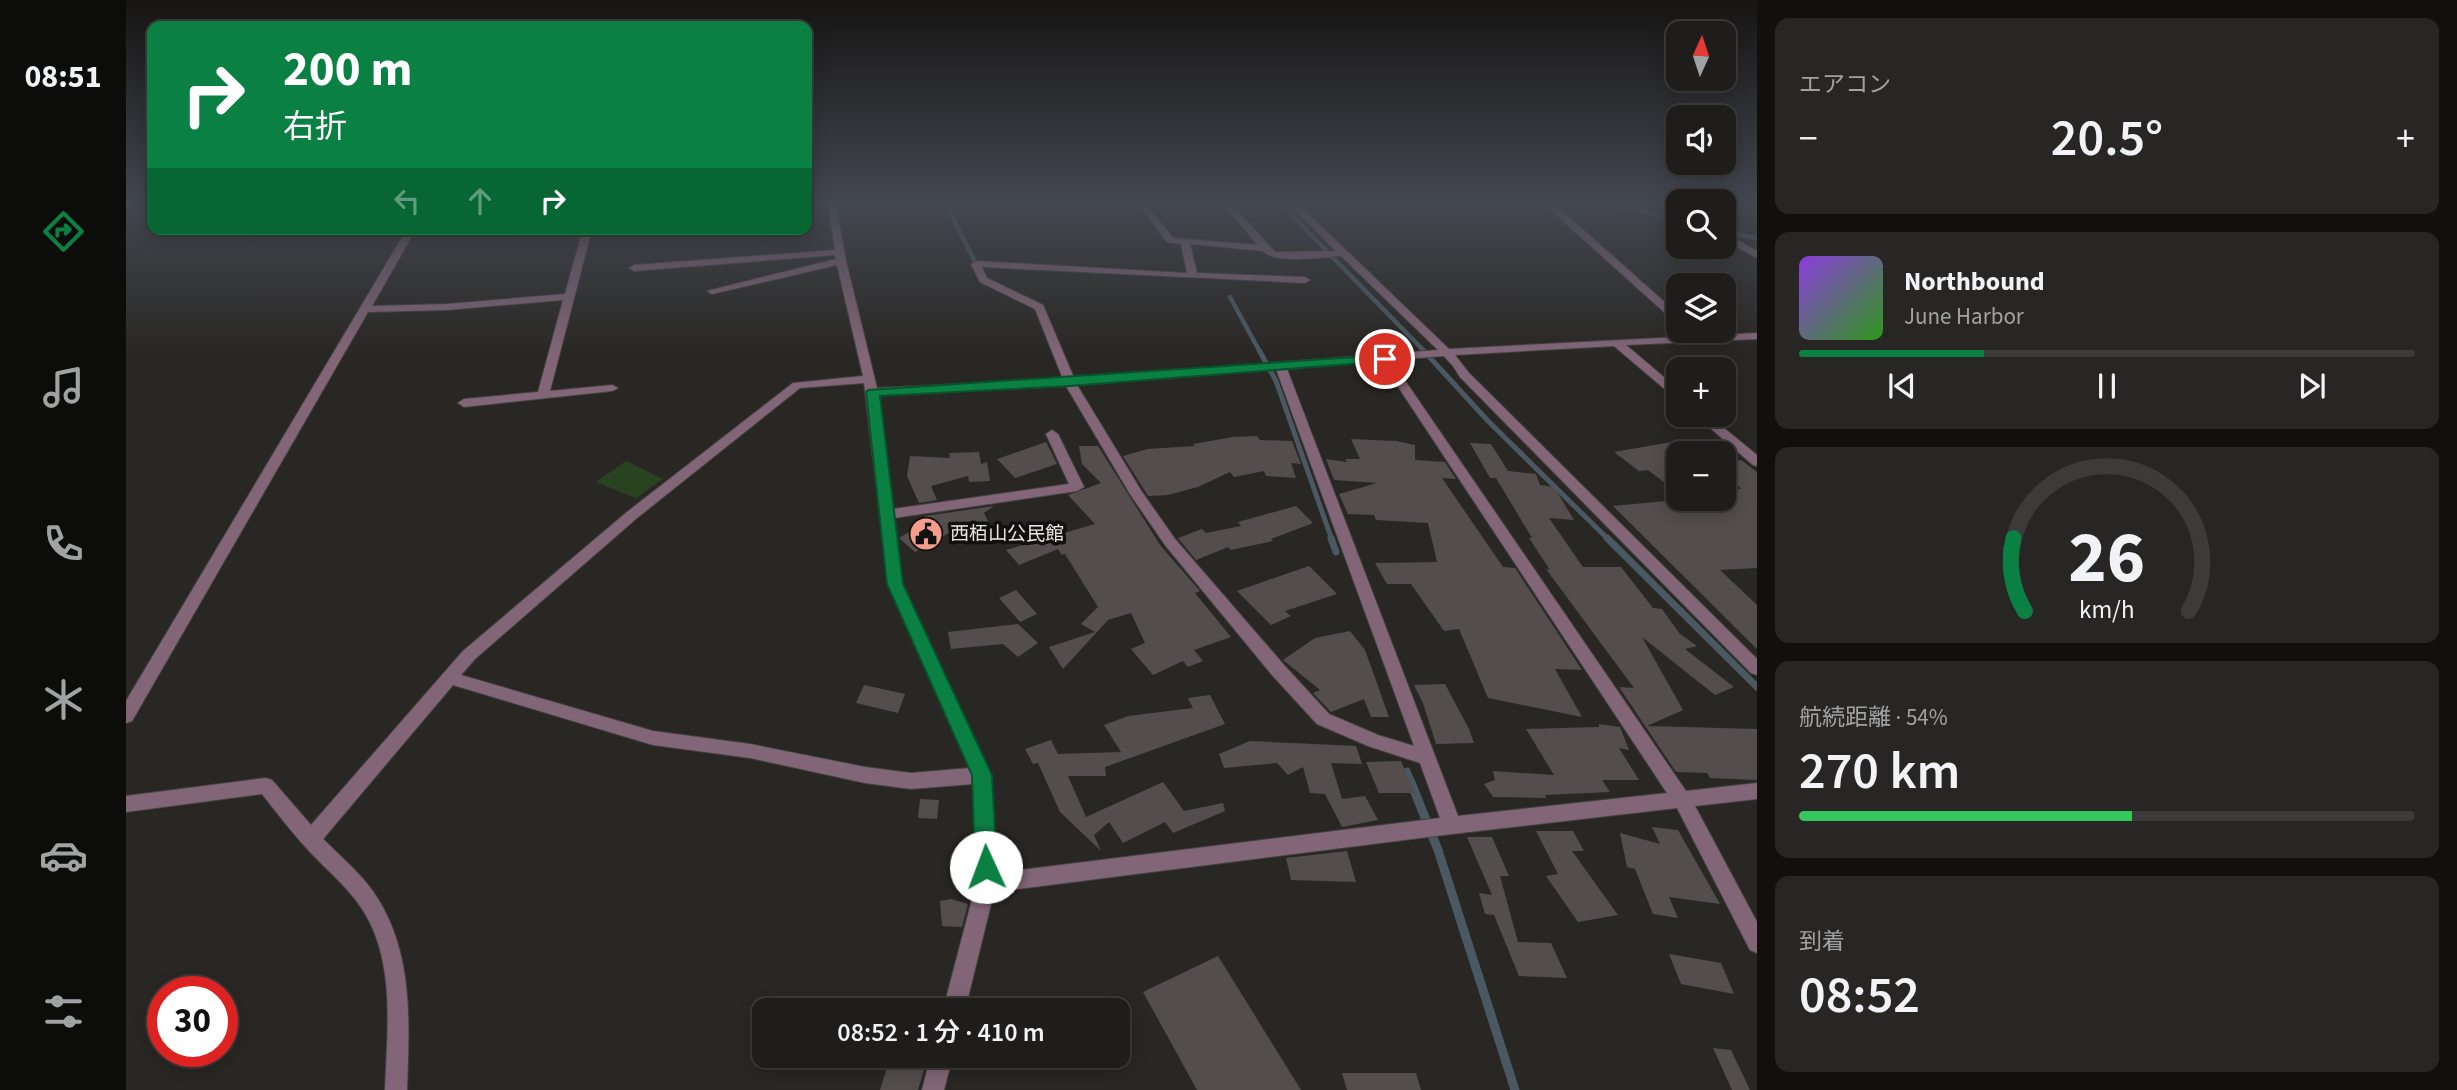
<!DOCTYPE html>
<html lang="ja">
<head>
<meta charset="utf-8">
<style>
  :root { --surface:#1f1d1b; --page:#272624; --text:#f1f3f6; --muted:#a1a2a3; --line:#3c3b3a; --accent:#0b8043 }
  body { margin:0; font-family:"Source Sans 3","Noto Sans JP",sans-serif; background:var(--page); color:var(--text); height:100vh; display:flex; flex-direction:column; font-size:26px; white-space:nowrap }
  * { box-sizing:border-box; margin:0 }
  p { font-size:23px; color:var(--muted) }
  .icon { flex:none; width:38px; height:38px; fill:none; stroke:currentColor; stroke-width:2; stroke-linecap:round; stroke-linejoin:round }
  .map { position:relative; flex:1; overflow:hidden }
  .side { display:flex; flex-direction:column; gap:18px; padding:18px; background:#11100f; width:700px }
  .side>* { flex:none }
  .top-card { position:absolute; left:21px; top:21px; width:665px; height:214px; border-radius:14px; box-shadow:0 4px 18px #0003,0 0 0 2px var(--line); background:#0b8043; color:#fff; overflow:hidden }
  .needle { width:46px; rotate:3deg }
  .buttons { position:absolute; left:1540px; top:21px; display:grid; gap:14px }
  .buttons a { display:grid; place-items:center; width:70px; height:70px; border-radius:14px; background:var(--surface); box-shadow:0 4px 18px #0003,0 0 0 2px var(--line); font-size:35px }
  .speed { position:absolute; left:21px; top:976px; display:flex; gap:14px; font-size:35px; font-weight:700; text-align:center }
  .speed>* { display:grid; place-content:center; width:91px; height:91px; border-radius:50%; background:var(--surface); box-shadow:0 4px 18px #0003,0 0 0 2px var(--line); line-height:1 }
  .speed .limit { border:10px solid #d22; background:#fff; color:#111 }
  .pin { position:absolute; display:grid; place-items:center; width:60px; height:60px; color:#fff; margin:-30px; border:4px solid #fff; border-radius:50%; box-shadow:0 2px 7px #0007 }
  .me { position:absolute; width:77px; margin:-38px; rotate:358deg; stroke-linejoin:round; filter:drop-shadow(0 0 5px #0008) }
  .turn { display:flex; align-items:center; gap:24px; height:147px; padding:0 21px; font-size:32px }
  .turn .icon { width:91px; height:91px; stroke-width:2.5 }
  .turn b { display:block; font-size:49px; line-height:60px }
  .lanes { display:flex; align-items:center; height:66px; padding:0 21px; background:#0003; justify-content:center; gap:35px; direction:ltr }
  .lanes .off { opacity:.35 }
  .big { font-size:52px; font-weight:600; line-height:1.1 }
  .side .card { flex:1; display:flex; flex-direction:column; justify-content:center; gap:10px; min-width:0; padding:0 24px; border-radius:14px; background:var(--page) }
  .side .dial { align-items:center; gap:0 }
  .dial svg { height:182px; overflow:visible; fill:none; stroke:var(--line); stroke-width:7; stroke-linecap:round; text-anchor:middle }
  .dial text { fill:var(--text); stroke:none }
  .song { display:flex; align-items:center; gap:21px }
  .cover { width:84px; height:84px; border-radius:10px; background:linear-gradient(135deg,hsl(270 70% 55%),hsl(110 70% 35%)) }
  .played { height:7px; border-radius:4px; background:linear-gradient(90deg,var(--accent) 30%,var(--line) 30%) }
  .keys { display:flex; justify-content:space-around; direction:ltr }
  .heat { display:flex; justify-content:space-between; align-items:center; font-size:38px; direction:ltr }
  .charge { height:10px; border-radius:5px; background:linear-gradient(90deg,#34c759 54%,var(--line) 0) }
  .trip { position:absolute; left:626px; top:998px; width:378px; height:70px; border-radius:14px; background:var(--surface); box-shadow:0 4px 18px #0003,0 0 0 2px var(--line); font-weight:600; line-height:70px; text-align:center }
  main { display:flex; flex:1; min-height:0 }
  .dock { display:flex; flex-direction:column; width:126px; justify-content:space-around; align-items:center; background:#0c0c0b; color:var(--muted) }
  .dock .icon { width:49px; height:49px }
  .dock .active { color:var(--accent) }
  .dock b { font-size:32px; color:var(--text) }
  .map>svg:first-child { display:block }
</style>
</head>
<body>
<main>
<nav class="dock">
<b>08:51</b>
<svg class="icon active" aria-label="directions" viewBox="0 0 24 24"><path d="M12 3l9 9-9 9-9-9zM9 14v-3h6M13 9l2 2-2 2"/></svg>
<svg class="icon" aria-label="music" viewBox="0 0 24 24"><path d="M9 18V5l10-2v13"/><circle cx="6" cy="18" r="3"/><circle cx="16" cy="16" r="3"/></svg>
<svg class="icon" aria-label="phone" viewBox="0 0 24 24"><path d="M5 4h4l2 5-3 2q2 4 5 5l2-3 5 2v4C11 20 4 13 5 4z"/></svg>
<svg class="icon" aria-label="climate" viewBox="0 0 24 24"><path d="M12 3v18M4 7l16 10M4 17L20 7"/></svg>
<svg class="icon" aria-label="car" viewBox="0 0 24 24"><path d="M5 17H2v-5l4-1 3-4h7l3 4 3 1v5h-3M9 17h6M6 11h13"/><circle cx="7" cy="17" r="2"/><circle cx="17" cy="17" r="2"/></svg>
<svg class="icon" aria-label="filters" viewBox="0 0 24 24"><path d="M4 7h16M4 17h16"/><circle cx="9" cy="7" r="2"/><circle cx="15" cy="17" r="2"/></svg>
</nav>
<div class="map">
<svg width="1631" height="1090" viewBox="0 0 1631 1090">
  <rect width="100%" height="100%" fill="#292724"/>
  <polygon fill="#294321" points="500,461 537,479 510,498 470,482"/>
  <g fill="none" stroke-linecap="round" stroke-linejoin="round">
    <g stroke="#4a5861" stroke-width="4.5">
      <polyline points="820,204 849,262 856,263"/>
      <polyline points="1155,204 1299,352"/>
      <polyline points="1460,204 1505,208 1552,220"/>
      <polyline points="1598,232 1631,238"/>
      <polyline points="1104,297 1134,352"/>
    </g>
    <g stroke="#4a5861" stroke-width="5">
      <polyline points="1133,350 1150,381 1206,540"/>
      <polyline points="1297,350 1362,421 1483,540"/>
    </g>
    <g stroke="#4a5861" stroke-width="7">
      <polyline points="1205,538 1210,552"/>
      <polyline points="1481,538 1631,687"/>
      <polyline points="1281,771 1285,782"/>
    </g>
    <polyline stroke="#4a5861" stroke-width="9" points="1284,780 1312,850 1389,1090"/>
  </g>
  <g fill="#534e4d">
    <polygon points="1131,436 1134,440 1166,441 1175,464 1165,463 1170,478 1140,476 1138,471 1108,477 1104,472 1072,487 1042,495 1022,496 997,456 1022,449 1069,446 1067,444 1107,437"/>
    <polygon points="1225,439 1270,441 1289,445 1289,460 1319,462 1330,479 1316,478 1377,567 1389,568 1456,670 1429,669 1456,717 1362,698 1333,629 1318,631 1285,584 1261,584 1249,563 1311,562 1302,523 1250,520 1248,515 1222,514 1213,494 1251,483 1208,480 1200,459 1221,462 1219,459 1234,459"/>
    <polygon points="1579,439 1609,461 1615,460 1631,472 1631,568 1594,570 1631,605 1631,649 1487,506 1560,499 1598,499 1598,489 1615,489 1598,471 1598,453 1580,453 1573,446"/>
    <polygon points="1552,441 1552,493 1522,470 1513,471 1488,452"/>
    <polygon points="920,442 931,464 889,478 871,459"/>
    <polygon points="1344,443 1365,444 1382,471 1410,474 1414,485 1428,487 1448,520 1423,518 1457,567 1495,567 1527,608 1536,609 1554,634 1571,646 1559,649 1608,687 1589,695 1516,637 1557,710 1521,726 1631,729 1631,780 1584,778 1581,773 1550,772 1493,687 1508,688 1420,569 1424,570 1403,538 1406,538 1370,478 1364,478"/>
    <polygon points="953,446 972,446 1034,545 1074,591 1069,593 1105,637 1068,650 1077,661 1062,667 1057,661 1027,675 1005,649 1019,643 1005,613 982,620 937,669 923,647 969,632 955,624 972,607 939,554 936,555 932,549 893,565 880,550 969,524 942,495 975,483 956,464"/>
    <polygon points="853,452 855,464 861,462 864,481 843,482 842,476 805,486 811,500 793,503 781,476 784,456 824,458 823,453"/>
    <polygon points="868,506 858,513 864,525 847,528 844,521 789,552 773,538 801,521 799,516"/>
    <polygon points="1170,506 1187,523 1145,539 1147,541 1105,550 1102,547 1070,560 1052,538 1076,529 1080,533 1115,526 1112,522"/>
    <polygon points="1183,566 1211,594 1159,611 1165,616 1145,625 1111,591"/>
    <polygon points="890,590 911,614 894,622 873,598"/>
    <polygon points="892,624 912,643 892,657 877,644 825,649 822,632"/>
    <polygon points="1224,631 1239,650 1263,717 1245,717 1238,699 1205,712 1187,693 1194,690 1157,660 1189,638"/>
    <polygon points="1319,684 1343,729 1348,743 1310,744 1297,703 1288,685"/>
    <polygon points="738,685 779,694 772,713 730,703"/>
    <polygon points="1084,695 1099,724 979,767 980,776 942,776 960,817 1037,782 1058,811 1097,803 1099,811 1047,833 1039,822 997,843 983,822 968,835 975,851 934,812 912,763 907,764 899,749 925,740 932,754 995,752 978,725 1002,716 1067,708 1062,698"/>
    <polygon points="1473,724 1494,727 1503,750 1493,748 1513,780 1476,780 1484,792 1419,795 1420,798 1367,797 1358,784 1369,780 1367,771 1428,775 1400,729 1473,727"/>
    <polygon points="1124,741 1230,746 1236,764 1205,763 1216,799 1239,796 1252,820 1216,827 1199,794 1184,793 1177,767 1162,775 1151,763 1098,768 1093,754"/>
    <polygon points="1275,761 1289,793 1253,793 1240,762"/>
    <polygon points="794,799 813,800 811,819 792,818"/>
    <polygon points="1526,827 1552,830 1594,904 1543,897 1552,918 1527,914 1509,869 1501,867 1494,833 1534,844"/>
    <polygon points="1410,831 1447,831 1458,851 1446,851 1492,915 1452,922 1420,876 1432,874"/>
    <polygon points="1341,837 1366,837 1383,876 1374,876 1392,942 1425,943 1441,978 1393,976 1368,915 1359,914 1353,893 1366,895"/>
    <polygon points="1221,851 1230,882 1165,880 1160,858"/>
    <polygon points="825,899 842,904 836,927 816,926 814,901"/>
    <polygon points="1543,954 1595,963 1608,994 1555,984"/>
    <polygon points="1092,956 1175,1090 1071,1090 1017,992"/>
    <polygon points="1587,1048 1605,1050 1624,1090 1606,1090"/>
    <polygon points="765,1055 799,1066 792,1090 754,1090"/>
    <polygon points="1216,1073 1290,1073 1295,1090 1221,1090"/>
  </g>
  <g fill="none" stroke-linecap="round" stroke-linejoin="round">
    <defs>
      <g id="minor">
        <path d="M 702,204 L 710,204 L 720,261 L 751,388 L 937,379 L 909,309 L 854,282 L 845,264 L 850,261 L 1061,273 L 1055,244 L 1041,242 L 1012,204 L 1020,204 L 1047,238 L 1132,245 L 1097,204 L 1105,204 L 1149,252 L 1210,251 L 1163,204 L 1172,204 L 1323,349 L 1631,333 L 1631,339 L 1500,345 L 1552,389 L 1552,398 L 1548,397 L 1488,346 L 1329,355 L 1343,373 L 1631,659 L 1631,675 L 1625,673 L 1334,377 L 1327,366 L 1318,356 L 1265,360 L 1560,791 L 1631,783 L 1631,799 L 1569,806 L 1631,922 L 1631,953 L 1624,950 L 1551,808 L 1326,834 L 868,892 L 839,1010 L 817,1010 L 850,884 L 847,784 L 785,789 L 739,783 L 624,758 L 527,745 L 327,685 L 197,839 C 216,858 238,876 252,899 C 288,957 283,1025 281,1090 L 259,1090 C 261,1032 270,964 238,912 C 224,889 202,871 184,852 C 167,834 152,814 136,794 L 0,812 L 0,796 L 140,778 L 146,780 L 185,825 L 337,651 L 501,512 L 667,383 L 737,376 L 711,265 L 586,294 L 581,291 L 710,259 L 709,255 L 508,271 L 503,268 L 508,265 L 709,250 ZM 1064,244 L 1137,251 C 1150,265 1196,257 1215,256 L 1312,350 L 948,378 L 917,305 L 861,278 L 856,267 L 1179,283 L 1184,280 L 1179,277 L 1071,273 ZM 1255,361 L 1541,793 L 1332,816 L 1161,369 ZM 1150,369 L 1288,746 L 1252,735 L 1203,714 L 1158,665 L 1049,539 L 1016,492 L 951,385 ZM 738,383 L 762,584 L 844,768 L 785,773 L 739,767 L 624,744 L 527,731 L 335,675 L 349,659 L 511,518 L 674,388 ZM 940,386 L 1004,494 L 1039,545 L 1146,675 L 1191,724 L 1242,746 L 1294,763 L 1314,818 L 869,873 L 865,775 L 776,584 L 768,518 L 951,491 L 958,487 L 932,434 L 926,430 L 920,434 L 943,484 L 767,509 L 752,395 Z"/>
        <polygon points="1415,204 1425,204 1434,209 1552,314 1552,322 1548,321 1428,213"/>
        <polygon points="1532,204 1543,204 1552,208 1552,214"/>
        <polygon points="281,229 290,229 246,306 321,304 439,294 457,229 466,229 424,391 486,385 492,388 486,391 338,407 332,403 338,399 412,392 437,300 321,310 242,312 6,721 0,723 0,701"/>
        <polygon points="1598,233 1631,251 1631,258 1598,240"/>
        <polygon points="1569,415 1582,415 1631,455 1631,466 1627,465"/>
        <polygon points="805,1055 827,1055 818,1090 796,1090"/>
      </g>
    </defs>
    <use href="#minor" stroke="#44423f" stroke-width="2"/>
    <use href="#minor" fill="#826677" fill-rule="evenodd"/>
  </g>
  <linearGradient id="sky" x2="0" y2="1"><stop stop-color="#171514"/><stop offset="0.57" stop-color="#434750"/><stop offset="1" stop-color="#434750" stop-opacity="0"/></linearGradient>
  <rect width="1631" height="356" fill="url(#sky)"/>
  <polygon fill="#0b8043" stroke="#07532c" stroke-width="2" points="1259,355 1264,356 1264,361 944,386 754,396 777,584 866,775 871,867 867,874 860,877 852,874 849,867 846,775 761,584 740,392 742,390"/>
  <defs>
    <symbol id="civic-disc" viewBox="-11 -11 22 22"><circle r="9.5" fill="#f49d8b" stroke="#11100f"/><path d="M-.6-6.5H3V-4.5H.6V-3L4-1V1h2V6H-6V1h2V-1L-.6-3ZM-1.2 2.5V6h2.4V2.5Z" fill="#111"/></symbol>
  </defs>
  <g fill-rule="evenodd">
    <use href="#civic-disc" x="781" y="515" width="38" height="38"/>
  </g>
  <g text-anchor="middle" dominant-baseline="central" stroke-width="7" stroke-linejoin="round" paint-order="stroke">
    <g font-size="19" fill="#eae8e6" stroke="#11100f" text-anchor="start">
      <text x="824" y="534">西栢山公民館</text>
    </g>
  </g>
</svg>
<div class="buttons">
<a><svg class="needle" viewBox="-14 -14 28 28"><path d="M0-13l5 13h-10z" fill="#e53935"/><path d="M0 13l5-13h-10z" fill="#a1a2a3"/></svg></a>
<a><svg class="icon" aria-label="sound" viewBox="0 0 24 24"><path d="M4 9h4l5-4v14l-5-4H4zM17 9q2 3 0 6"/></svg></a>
<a><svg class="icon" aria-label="search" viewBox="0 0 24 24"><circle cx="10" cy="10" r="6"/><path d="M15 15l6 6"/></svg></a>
<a><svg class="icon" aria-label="layers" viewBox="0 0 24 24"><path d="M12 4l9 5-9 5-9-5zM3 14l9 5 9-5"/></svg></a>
<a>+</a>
<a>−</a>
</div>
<div class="speed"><div class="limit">30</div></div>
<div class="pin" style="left:1259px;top:359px;background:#d93025"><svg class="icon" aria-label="arrive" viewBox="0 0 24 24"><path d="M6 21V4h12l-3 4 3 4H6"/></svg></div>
<svg class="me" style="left:860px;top:867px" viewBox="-20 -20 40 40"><circle r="19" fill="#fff"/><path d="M0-13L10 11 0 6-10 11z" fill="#0b8043"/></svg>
<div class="trip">08:52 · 1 分 · 410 m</div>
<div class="top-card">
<div class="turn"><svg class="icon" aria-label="right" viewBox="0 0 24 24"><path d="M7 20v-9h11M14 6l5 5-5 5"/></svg><div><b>200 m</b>右折</div></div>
<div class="lanes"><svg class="icon off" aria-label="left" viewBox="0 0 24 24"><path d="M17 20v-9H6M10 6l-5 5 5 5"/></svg><svg class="icon off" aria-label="ahead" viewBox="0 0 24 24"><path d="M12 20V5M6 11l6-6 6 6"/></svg><svg class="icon" aria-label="right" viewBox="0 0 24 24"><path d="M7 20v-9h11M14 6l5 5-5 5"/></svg></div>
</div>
</div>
<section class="side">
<div class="card"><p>エアコン</p>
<div class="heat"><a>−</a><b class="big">20.5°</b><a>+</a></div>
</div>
<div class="card">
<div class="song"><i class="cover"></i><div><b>Northbound</b><p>June Harbor</p></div></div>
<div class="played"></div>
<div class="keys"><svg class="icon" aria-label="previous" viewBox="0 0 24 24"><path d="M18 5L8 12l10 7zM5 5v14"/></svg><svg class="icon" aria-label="pause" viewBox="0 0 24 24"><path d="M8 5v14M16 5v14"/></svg><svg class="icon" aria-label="next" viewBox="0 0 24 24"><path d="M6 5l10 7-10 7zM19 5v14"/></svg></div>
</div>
<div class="card dial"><svg viewBox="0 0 100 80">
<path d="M14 69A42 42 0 1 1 86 69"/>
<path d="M14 69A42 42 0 0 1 9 37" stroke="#0b8043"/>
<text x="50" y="56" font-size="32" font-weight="700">26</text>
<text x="50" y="72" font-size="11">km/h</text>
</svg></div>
<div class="card"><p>航続距離 · 54%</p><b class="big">270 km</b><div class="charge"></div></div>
<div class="card"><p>到着</p><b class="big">08:52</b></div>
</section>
</main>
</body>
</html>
